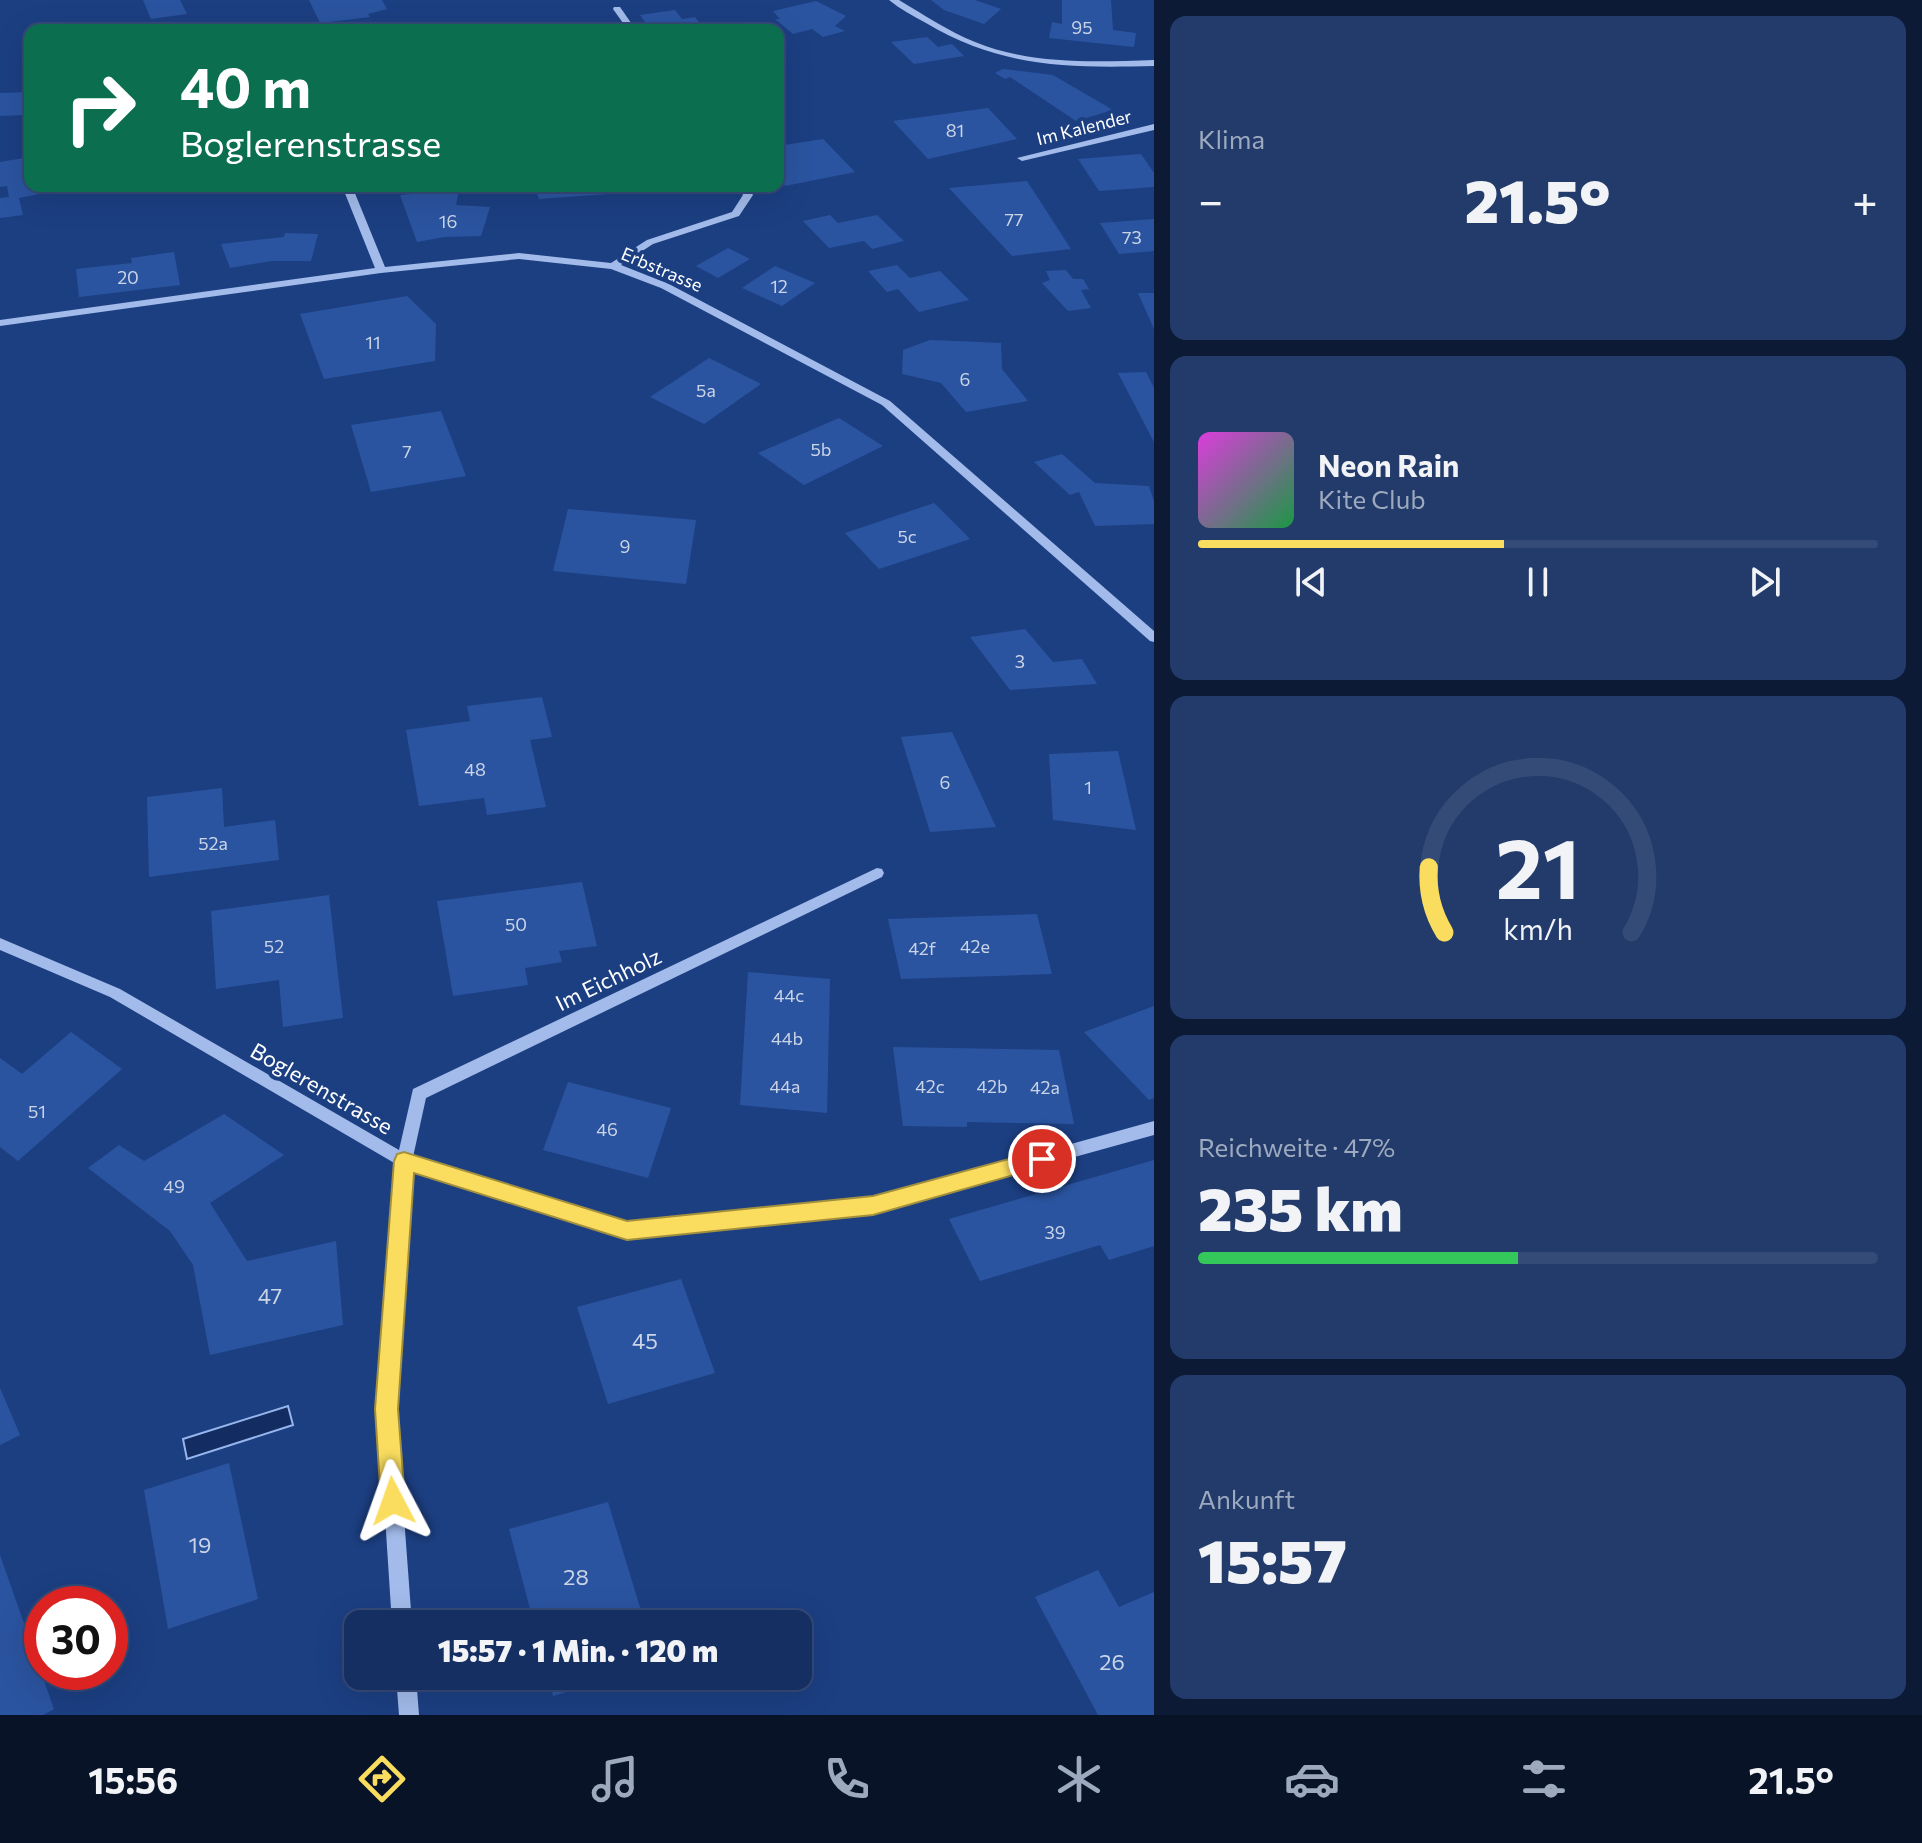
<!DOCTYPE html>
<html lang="de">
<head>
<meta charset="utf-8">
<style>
  :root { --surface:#152f62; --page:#223b6b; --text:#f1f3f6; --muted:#9da9be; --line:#344a77; --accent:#fadd5f }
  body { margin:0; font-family:Commissioner,sans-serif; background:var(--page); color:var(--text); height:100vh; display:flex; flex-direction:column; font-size:30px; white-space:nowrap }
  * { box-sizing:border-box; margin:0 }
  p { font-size:26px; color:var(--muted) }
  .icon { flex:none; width:44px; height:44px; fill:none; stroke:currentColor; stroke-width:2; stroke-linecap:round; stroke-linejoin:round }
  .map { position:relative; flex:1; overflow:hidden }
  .side { display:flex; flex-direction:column; gap:16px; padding:16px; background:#0c1a36; width:768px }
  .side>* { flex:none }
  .top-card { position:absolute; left:24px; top:24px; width:760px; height:168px; border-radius:16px; box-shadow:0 8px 32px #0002,0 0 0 2px var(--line); background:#0b6e4f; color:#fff; overflow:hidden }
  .speed { position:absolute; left:24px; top:1586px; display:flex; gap:16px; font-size:40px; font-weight:700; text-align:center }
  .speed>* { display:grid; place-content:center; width:104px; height:104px; border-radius:50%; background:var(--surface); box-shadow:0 8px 32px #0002,0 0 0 2px var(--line); line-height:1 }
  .speed .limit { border:12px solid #d22; background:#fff; color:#111 }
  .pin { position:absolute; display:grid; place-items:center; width:68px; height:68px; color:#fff; margin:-34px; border:4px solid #fff; border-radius:50%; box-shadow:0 2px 8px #0007 }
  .me { position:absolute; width:88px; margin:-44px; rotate:356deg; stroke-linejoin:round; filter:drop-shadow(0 0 6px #0008) }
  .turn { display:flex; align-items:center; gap:28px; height:168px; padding:0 24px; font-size:36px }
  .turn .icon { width:104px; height:104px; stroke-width:2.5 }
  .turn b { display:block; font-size:56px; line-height:68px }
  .big { font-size:60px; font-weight:800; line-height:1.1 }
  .side .card { flex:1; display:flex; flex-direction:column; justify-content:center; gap:12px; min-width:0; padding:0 28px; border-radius:16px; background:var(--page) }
  .side .dial { align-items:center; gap:0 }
  .dial svg { height:208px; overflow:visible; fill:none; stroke:var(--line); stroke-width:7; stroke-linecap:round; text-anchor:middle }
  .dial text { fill:var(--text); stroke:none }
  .song { display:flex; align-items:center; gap:24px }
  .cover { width:96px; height:96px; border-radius:12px; background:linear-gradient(135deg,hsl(300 70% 55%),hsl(140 70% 35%)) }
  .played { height:8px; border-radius:4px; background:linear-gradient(90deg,var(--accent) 45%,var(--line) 45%) }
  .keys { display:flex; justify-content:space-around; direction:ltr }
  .heat { display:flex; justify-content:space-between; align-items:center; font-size:44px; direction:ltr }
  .charge { height:12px; border-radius:6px; background:linear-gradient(90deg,#34c759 47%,var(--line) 0) }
  .trip { position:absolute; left:344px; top:1610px; width:468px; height:80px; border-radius:16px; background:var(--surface); box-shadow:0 8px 32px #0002,0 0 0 2px var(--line); font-weight:800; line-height:80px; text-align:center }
  .menu { display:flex; height:128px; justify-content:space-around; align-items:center; background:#081327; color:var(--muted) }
  .menu .icon { width:56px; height:56px }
  .menu .current { color:var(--accent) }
  .menu b { font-size:36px; color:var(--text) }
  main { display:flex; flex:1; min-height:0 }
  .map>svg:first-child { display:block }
</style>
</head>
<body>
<main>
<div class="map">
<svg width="1154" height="1715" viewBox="0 0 1154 1715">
  <rect width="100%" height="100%" fill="#1c3f82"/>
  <polygon fill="#132c61" stroke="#95b5ec" stroke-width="2" points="288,1406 293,1425 187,1459 183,1439"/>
  <g fill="#2b54a0">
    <polygon points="143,0 180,0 187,14 151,19"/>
    <polygon points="309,0 382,0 387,9 368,14 370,17 320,23"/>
    <polygon points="931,0 975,0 1001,9 984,24 944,10"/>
    <polygon points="1062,0 1111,0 1113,30 1136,33 1134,47 1049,38 1052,22 1062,24"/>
    <polygon points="816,1 846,16 835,26 845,31 823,37 812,29 793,34 775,19 780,19 773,11"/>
    <polygon points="675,10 682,19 695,17 705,30 651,30 640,15"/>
    <polygon points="927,37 938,47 952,44 964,56 914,64 891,42"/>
    <polygon points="1003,69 1053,75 1113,110 1076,121 1010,77 1005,79 995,73"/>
    <polygon points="30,92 24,115 0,116 0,93"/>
    <polygon points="988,108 1017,139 928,159 893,121"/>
    <polygon points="823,139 855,172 785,186 778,169 778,146"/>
    <polygon points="1141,154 1154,173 1154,187 1099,191 1078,159"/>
    <polygon points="30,157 30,186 37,186 39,194 19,198 23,215 0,218 0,198 9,197 7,186 0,187 0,162"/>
    <polygon points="1027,181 1071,249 1012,256 949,188"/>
    <polygon points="534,186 662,186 664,190 539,199"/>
    <polygon points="459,190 456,205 490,207 481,236 444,237 417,242 400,195"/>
    <polygon points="830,215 838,223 877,215 904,241 872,249 864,241 829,248 803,221"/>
    <polygon points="1154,219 1154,251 1119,254 1100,223"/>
    <polygon points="285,233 318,234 311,261 271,261 230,268 221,244 284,237"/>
    <polygon points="728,248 750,259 718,278 696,266"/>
    <polygon points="174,252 180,285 79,297 76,269 132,263 131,258"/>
    <polygon points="897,265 910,278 940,271 969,300 919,312 898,289 887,292 868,271"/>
    <polygon points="775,266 815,283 782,306 742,288"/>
    <polygon points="1066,270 1073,279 1083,279 1089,289 1081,290 1091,308 1068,311 1042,283 1050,280 1046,271"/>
    <polygon points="1138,293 1154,293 1154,329"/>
    <polygon points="407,296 436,324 435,361 324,379 300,314"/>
    <polygon points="930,340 1001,343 1002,369 1028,401 966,412 941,383 902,374 903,350"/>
    <polygon points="709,358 761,384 704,424 650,397"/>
    <polygon points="1146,372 1154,388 1154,442 1118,373"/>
    <polygon points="441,411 466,476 371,492 351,425"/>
    <polygon points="839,418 883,446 804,485 758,453"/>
    <polygon points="1062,454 1095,483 1149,486 1154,502 1154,524 1095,526 1079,492 1070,495 1034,462"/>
    <polygon points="934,503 970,539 879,569 845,533"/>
    <polygon points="568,509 696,520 686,584 553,571"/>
    <polygon points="1025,629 1053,662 1082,659 1097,684 1010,690 970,637"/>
    <polygon points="542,697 552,737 530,740 546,807 487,815 484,798 419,806 406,730 470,721 467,706"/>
    <polygon points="952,732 996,827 930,832 901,737"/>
    <polygon points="1118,751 1136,830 1053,820 1049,754"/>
    <polygon points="222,788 224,827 275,820 279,860 149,877 147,797"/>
    <polygon points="582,882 597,946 559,951 562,962 525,968 528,985 453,996 437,901"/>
    <polygon points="329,895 343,1018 283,1027 279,980 216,989 211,911"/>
    <polygon points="1037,914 1052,974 901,979 888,919"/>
    <polygon points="748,972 830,979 827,1113 740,1105"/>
    <polygon points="1154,1006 1154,1098 1149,1100 1084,1032"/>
    <polygon points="71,1032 122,1069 18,1161 0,1147 0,1058 22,1074"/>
    <polygon points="893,1047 1059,1050 1074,1124 967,1122 967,1127 903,1126"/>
    <polygon points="568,1082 671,1108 648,1178 543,1150"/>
    <polygon points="224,1114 284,1155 210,1203 247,1261 336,1241 343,1325 210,1355 193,1265 170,1231 88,1168 119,1145 144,1161"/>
    <polygon points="1154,1160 1154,1246 1109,1260 1100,1245 980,1281 949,1219"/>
    <polygon points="681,1279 715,1373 608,1404 577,1307"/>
    <polygon points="0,1388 20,1435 0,1445"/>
    <polygon points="229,1463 258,1599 168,1629 144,1490"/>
    <polygon points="608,1502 645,1624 534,1624 509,1529"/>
    <polygon points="0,1555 54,1709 43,1715 0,1715"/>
    <polygon points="1098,1570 1119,1607 1154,1592 1154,1715 1098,1715 1035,1597"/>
    <polygon points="548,1676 617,1676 617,1677 553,1696"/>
  </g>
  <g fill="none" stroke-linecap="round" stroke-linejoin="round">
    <g fill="#a2bbea" fill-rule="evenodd">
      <path d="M 889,0 L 899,0 C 924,15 948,31 975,42 C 1031,65 1095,62 1154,60 L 1154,66 C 1068,68 1002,68 926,23 C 913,16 900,9 889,0 Z"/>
      <polygon points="614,7 620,7 636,30 628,30 613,9"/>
      <polygon points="1154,124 1154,130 1022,161 1017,158"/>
      <polygon points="342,186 352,186 385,267 519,253 611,263 647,240 732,212 743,195 739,186 749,186 753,195 739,216 653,244 621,265 669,284 890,401 1154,631 1154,642 1150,641 882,405 661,288 611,269 519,259 381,273 0,326 0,320 375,268"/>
      <polygon points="877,868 882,869 884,873 882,877 426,1098 413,1157 627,1223 873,1199 1154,1121 1154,1135 873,1213 627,1237 411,1170 396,1409 412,1624 392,1624 378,1409 396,1164 110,997 0,950 0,938 120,989 399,1150 413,1089"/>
      <polygon points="396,1676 416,1676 419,1715 399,1715"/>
    </g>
  </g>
  <polygon fill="#fadd5f" stroke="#a2903e" stroke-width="2" points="1042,1150 1049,1153 1052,1159 1049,1165 873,1215 627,1240 414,1173 398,1409 405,1501 402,1510 393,1513 385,1510 381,1501 375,1409 394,1161 397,1154 404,1152 627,1221 873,1196"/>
  <g text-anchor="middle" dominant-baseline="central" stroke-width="8" stroke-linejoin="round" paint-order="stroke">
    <g font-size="18" fill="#cad4e7">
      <text x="1082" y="27">95</text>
      <text x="955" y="130">81</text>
      <text x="1014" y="219">77</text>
      <text x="448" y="221">16</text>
      <text x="1132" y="237">73</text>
      <text x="128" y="277">20</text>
      <text x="779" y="286">12</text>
      <text x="373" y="342">11</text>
      <text x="965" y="379">6</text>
      <text x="706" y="390">5a</text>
      <text x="821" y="449">5b</text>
      <text x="407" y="451">7</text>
      <text x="907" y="536">5c</text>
      <text x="625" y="546">9</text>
      <text x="1020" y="661">3</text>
      <text x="475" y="769">48</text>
      <text x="945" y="782">6</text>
      <text x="1088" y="787">1</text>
      <text x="213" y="843">52a</text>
      <text x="516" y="924">50</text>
      <text x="274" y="946">52</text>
      <text x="975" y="946">42e</text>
      <text x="922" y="948">42f</text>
      <text x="789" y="995">44c</text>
      <text x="787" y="1038">44b</text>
      <text x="785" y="1086">44a</text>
      <text x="930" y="1086">42c</text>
      <text x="992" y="1086">42b</text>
      <text x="1045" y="1087">42a</text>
      <text x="37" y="1111">51</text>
      <text x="607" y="1129">46</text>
      <text x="174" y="1186">49</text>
      <text x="1055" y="1232">39</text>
    </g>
    <g font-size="18" fill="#fff" stroke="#1c3f82">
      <text transform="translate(1084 127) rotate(-14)">Im Kalender</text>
      <text transform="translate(662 269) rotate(23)">Erbstrasse</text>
    </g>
    <g font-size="22" fill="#fff" stroke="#1c3f82">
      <text transform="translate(608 979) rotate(-26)">Im Eichholz</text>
      <text transform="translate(322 1088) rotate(30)">Boglerenstrasse</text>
    </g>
    <g font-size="22" fill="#cad4e7">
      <text x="270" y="1295">47</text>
      <text x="645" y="1340">45</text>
      <text x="200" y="1544">19</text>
      <text x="576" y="1576">28</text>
      <text x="1112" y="1661">26</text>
    </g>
  </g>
</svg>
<div class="speed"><div class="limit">30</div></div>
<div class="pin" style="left:1042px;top:1159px;background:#d93025"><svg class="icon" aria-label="arrive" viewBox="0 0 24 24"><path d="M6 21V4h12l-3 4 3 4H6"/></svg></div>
<svg class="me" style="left:393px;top:1501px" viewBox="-20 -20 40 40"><path d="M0-17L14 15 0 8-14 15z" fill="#fadd5f" stroke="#fff" stroke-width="4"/></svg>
<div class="trip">15:57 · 1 Min. · 120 m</div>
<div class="top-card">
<div class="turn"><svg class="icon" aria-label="right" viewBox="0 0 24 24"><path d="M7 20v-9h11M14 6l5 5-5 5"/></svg><div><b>40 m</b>Boglerenstrasse</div></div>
</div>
</div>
<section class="side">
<div class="card"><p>Klima</p>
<div class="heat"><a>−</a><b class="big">21.5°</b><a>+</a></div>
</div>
<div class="card">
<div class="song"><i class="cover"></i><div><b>Neon Rain</b><p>Kite Club</p></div></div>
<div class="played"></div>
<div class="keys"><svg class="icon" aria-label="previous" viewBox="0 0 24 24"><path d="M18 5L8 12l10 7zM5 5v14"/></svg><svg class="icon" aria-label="pause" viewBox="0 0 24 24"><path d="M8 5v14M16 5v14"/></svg><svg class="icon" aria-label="next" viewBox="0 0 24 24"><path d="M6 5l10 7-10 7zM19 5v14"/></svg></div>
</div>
<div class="card dial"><svg viewBox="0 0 100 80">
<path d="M14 69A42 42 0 1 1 86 69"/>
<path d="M14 69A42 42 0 0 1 8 44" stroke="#fadd5f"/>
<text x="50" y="56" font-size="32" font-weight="700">21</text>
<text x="50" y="72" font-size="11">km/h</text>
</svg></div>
<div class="card"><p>Reichweite · 47%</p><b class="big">235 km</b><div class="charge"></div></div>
<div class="card"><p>Ankunft</p><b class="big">15:57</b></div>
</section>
</main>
<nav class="menu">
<b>15:56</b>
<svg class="icon current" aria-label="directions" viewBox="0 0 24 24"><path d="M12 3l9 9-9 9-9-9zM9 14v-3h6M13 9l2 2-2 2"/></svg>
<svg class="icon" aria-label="music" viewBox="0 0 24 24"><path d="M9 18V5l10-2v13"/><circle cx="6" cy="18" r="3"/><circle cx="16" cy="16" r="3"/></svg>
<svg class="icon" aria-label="phone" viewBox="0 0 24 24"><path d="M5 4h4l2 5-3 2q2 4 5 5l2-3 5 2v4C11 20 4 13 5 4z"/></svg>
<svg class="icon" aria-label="climate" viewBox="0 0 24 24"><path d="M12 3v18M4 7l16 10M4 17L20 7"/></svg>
<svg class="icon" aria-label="car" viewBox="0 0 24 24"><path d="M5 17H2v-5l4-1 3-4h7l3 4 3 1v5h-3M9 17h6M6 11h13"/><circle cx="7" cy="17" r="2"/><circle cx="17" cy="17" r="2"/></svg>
<svg class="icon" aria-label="filters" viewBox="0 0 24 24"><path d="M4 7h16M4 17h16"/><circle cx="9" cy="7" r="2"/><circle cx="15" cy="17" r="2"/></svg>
<b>21.5°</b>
</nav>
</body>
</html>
